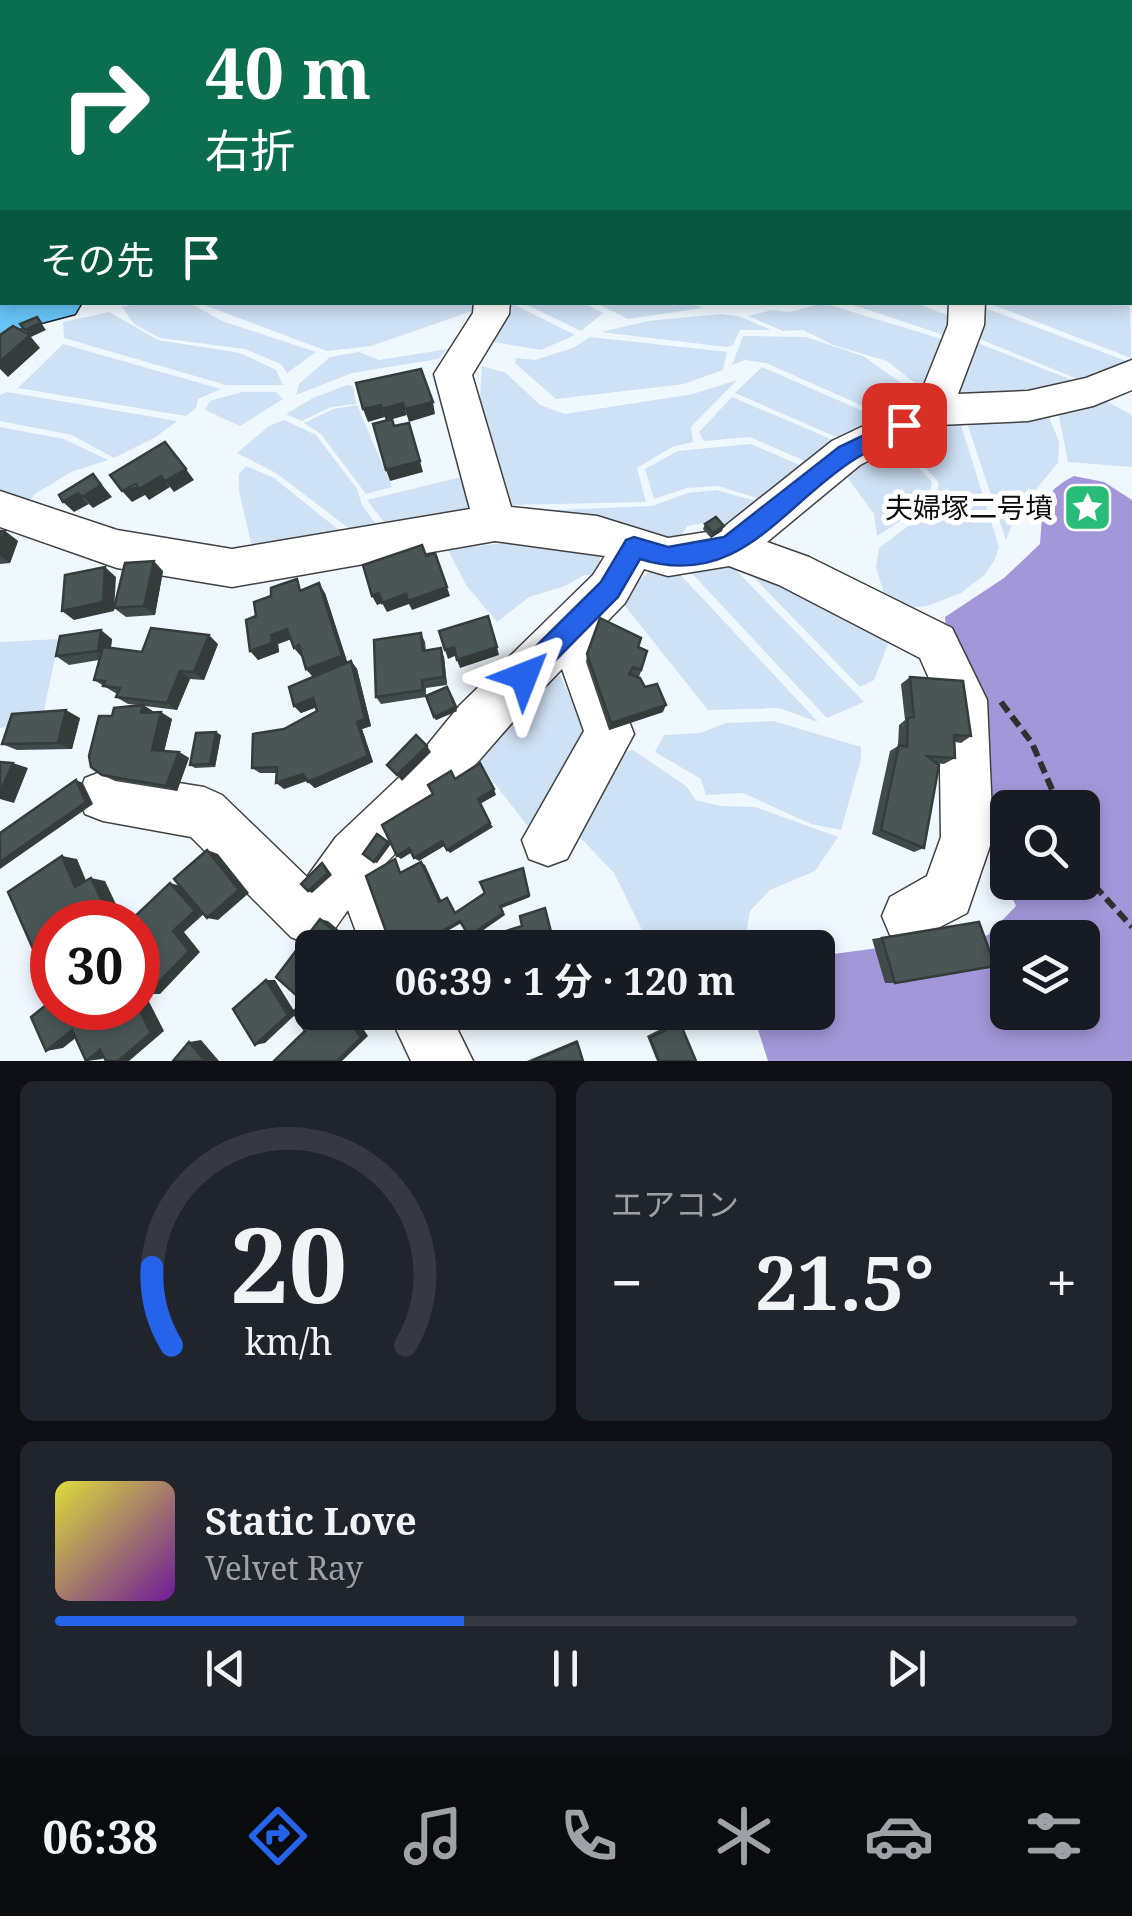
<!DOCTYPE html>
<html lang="ja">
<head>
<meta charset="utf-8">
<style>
  :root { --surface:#171b24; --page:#20242c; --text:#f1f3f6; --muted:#9ea1a6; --line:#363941; --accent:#2563eb }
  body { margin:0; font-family:"Noto Serif","Noto Sans JP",serif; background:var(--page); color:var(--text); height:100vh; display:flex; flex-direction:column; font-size:38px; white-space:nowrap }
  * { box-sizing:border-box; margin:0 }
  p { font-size:32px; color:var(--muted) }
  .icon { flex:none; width:55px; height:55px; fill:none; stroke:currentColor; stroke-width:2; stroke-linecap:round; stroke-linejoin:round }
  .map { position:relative; height:1061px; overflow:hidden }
  .details { display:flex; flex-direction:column; gap:20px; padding:20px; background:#0d0f14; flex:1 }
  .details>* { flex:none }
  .hud { position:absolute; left:0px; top:0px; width:1132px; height:305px; box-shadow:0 5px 15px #0003; background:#0b6e4f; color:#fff; overflow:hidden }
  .buttons { position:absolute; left:990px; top:790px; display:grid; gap:20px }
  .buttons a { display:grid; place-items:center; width:110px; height:110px; border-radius:15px; background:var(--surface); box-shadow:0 5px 15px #0003; font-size:50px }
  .speed { position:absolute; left:30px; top:900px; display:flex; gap:20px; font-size:50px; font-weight:700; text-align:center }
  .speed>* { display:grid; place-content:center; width:130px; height:130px; border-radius:50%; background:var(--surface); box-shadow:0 5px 15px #0003; line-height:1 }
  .speed .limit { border:15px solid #d22; background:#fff; color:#111 }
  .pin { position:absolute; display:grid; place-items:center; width:85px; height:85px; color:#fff; margin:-42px; border-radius:20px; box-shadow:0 5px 15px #0006 }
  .me { position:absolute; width:110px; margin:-55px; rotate:45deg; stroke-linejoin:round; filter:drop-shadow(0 0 8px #0008) }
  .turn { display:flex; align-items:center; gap:35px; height:210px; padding:0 40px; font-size:45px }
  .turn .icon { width:130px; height:130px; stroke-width:2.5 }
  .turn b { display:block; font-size:70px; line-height:85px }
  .then { display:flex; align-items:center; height:95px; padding:0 40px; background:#0003; gap:20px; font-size:38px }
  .big { font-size:75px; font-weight:700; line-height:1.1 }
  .details .tile { flex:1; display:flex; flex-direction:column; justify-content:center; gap:15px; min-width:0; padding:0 35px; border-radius:15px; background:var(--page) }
  .details .dial { align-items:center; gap:0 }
  .dial svg { height:260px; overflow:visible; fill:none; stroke:var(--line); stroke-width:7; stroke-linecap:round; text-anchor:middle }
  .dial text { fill:var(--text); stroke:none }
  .song { display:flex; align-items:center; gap:30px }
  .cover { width:120px; height:120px; border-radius:15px; background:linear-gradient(135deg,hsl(60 70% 55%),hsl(280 70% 35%)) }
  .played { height:10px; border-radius:5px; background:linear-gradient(90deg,var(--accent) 40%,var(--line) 40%) }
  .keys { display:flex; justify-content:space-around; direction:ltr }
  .heat { display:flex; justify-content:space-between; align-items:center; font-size:55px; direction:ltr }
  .details .tiles { flex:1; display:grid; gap:20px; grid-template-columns:1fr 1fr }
  .tile:last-child { grid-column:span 2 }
  .trip { position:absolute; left:295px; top:930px; width:540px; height:100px; border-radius:15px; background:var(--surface); box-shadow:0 5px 15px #0003; font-weight:700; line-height:100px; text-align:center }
  .tabs { display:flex; height:160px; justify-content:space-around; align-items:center; background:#090b0e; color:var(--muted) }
  .tabs .icon { width:70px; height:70px }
  .tabs .on { color:var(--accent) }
  .tabs b { font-size:45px; color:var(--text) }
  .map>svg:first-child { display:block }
</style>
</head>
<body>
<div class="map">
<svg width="1132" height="1061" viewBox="0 0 1132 1061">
  <rect width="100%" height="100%" fill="#eff8ff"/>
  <g fill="#cfe1f4">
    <polygon points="1130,300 1131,358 988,303 1130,302"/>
    <polygon points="142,302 190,303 222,321 316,352 287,373 281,364 245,349 160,338 134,324 122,307"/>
    <polygon points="199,303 479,303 478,309 371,346 327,351"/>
    <polygon points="504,303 511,303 575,335 541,350 488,341"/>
    <polygon points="523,303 583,303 603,313 581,331"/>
    <polygon points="596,303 691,303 703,308 628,319"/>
    <polygon points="823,303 945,340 930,395 887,361 833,345 803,330 783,331 748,316 772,310 790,312"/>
    <polygon points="847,303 915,303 950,316 947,336"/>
    <polygon points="980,306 1126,361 1123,366 1082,381 975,337"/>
    <polygon points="109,312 158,340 240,353 276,370 283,385 226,385 64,338 63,322"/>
    <polygon points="721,314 739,316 771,330 740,330 733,345 727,347 601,332 648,321"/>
    <polygon points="743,336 806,337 863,356 922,398 890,418 766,363 745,360 732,365"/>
    <polygon points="590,337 727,352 723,370 684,384 556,399 515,363 516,358 535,360 573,348"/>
    <polygon points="975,342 1077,382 1035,393 953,395"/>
    <polygon points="63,344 221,389 198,399 196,408 186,416 18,388"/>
    <polygon points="448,349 438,359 352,373 296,395 299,384 330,357 359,352 379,360"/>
    <polygon points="482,366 506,373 540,405 565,414 693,394 737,380 691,427 693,442 672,447 637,468 646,502 502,505 480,398"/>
    <polygon points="762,367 888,422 843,440 735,393"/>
    <polygon points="347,385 353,386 356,404 331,407 302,421 286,414 313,398"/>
    <polygon points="7,392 177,421 154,438 114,458 72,435 0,421 0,395"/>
    <polygon points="242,392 276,392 283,399 240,426 205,410 210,401"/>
    <polygon points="732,397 840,443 816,466 750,437 704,441 699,432"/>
    <polygon points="1102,399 1132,415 1132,467 1068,462 1058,411"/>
    <polygon points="357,405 392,487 366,494 321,434 304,423 333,409"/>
    <polygon points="1048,415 1059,441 1058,463 1017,512 1006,540 967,423"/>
    <polygon points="284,420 316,435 357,489 362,505 381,531 363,539 276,473 237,453 269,426"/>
    <polygon points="960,422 999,547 994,561 984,575 961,593 927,606 898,609 889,606 883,591 876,567 879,548 935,506 939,483 916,457 892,441 938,425"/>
    <polygon points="0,427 64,439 108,460 71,472 35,494 22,509 0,497"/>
    <polygon points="751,444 811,470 773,503 718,486 687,488 654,499 645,469 678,451"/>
    <polygon points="888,445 911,460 932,482 928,503 877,536 874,514 842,470"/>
    <polygon points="246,466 274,478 345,535 254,556 239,491 239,474"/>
    <polygon points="461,477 471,516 393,534 367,500"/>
    <polygon points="716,490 767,504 742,528 717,521 687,526 680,537 681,546 508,512 652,506 688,493"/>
    <polygon points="525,540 568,546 599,556 604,570 601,576 584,575 565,586 529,597 497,622 466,585 448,550"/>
    <polygon points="727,561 864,702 827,718 686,567"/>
    <polygon points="738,561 889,641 874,680 860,687"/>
    <polygon points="675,569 818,722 779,708 708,710 618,597 650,571"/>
    <polygon points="59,639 42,720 0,728 0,642"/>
    <polygon points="551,671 561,677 589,739 531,830 469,751"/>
    <polygon points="773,721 861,747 861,759 841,830 811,824 743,793 706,795 701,779 655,752 664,735 700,733 726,723"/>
    <polygon points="633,750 686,786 696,800 720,806 755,807 838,837 815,871 770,890 750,911 744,947 651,948 614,873 570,827 610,756"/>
  </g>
  <path fill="#a298d9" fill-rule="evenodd" d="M 1074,476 L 1104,482 L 1132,500 L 1132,1061 L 768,1061 L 753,1014 L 818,1012 L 818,956 L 886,947 L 943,949 L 988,935 L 1016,906 L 987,841 L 947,644 L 945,617 L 1004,578 L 1040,544 C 1043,509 1040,493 1074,476 ZM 1008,808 L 1082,808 L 1082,882 L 1008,882 ZM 1008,938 L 1082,938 L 1082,1012 L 1008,1012 Z"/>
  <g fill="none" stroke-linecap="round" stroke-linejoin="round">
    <defs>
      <g id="minor">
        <polygon points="910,0 939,0 941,2 912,2"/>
        <path d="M 474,302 L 510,302 L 509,314 L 472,375 L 511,507 L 597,516 L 668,538 L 720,530 L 832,441 L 918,400 L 948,325 L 949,302 L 985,302 L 984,325 L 958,394 L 1028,391 L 1086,378 L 1132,360 L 1132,390 L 1093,406 L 1028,421 L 938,425 L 860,465 L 767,542 L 809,557 L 952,628 L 987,700 L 993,837 L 967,913 L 909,943 L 890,935 L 882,916 L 890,897 L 927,876 L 941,837 L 939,701 L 920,658 L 779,585 L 729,566 L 668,576 L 644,569 L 625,603 L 595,634 L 634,734 L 567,859 L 548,866 L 529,859 L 522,840 L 584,731 L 562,669 C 500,732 447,802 385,864 L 418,948 L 362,948 L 348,910 L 329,937 L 310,945 L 291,937 L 191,837 L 103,821 L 85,814 L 78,796 L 85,778 L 103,771 L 204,787 L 222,795 L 307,877 L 336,837 L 407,770 L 460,705 L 593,575 L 605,556 L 495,541 L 232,587 L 117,568 L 0,527 L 0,491 L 117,530 L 232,549 L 470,509 L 434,374 L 473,313 Z"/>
        <polygon points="388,1012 449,1012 473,1061 411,1061"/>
      </g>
      <polygon id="major" points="0,300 2,302 82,302 75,314 0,334"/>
    </defs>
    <use href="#minor" stroke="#414141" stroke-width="3"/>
    <use href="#major" stroke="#1f1f1f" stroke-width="3"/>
    <g stroke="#303030" stroke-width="6" stroke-dasharray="12 6" stroke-linecap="butt">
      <polyline points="1001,702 1032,743 1060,808"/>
      <polyline points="1082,872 1132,927"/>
    </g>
    <use href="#minor" fill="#fff" fill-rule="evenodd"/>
    <use href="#major" fill="#67c4f6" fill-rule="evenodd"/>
  </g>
  <g fill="#404a4a">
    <polygon points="705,524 722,531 711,538 703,529"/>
    <polygon points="0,531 5,531 18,541 10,563 0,564"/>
    <polygon points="163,571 155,615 126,617 114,608"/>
    <polygon points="303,589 325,593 347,663 351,661 357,669 371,726 362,729 373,762 315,788 307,781 284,789 277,773 260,773 252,768 284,729 317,711 316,707 301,713 294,706 313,677 306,669 302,655 301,656 294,648 291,639 278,644 279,652 258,660"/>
    <polygon points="421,633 425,642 426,651 444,657 447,685 426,688 426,696 457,711 436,720 426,697 381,704 376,697"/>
    <polygon points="112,639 111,648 142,652 218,644 204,680 190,679 177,710 145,706 154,712 172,719 164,751 179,752 189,758 177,791 115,781 102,775 112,716 139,705 128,704 116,697 117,694 94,680 99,660 69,665 56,656"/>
    <polygon points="639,647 645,659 639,677 663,712 609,730 586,662 587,654"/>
    <polygon points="910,677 971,736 961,743 955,742 955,758 944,764 936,763 924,848 914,852 872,834 890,751 898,746 899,725 905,720 901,684"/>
    <polygon points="80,718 72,749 17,750 2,744"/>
    <polygon points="221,735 215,767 195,768 190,765"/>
    <polygon points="979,922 895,983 885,983 872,939"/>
    <polygon points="676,1021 680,1023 696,1061 657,1061 647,1036"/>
    <polygon points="577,1040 583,1061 527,1061"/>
  </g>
  <g fill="#343c3c">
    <polygon points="37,317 46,330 31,337 40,348 8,377 0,369 0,362 29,335 25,330"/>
    <polygon points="433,402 435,414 409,422 405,409"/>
    <polygon points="403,403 407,415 386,421 382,409"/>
    <polygon points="381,405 385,417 368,422 363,409"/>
    <polygon points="420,461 423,472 390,481 386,470"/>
    <polygon points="186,469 194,480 174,492 165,481"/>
    <polygon points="93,474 112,497 93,508 82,497"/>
    <polygon points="161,476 170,487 149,500 145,495 132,502 122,491"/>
    <polygon points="78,493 89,504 74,512 63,502"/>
    <polygon points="724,526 722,531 711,538 713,533"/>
    <polygon points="5,531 18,541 10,563 0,555 0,545"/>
    <polygon points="154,561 163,571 155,615 144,606"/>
    <polygon points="105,567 116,577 114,611 74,620 62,611"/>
    <polygon points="319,583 325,593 348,664 313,677 306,669"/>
    <polygon points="447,587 450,596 412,610 409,604 387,612 382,603 377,605 372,596 379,593 406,594"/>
    <polygon points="287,629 294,638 278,644 279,652 258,660 250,651 271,635"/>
    <polygon points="101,630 112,639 109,659 98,651"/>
    <polygon points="209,635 218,644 204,680 194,672"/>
    <polygon points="299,645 306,653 301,656 294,648"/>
    <polygon points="454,647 457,655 448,659 445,650"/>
    <polygon points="497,647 499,655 460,668 457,660"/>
    <polygon points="441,648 444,657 447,685 444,677"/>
    <polygon points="351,661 357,669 371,726 362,729 373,762 315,788 308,782 357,722"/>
    <polygon points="180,671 190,679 177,710 167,703"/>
    <polygon points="313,698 320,706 301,713 294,706"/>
    <polygon points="143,705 154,712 141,713"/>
    <polygon points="666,705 663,712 609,730 611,723"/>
    <polygon points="456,707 457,711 436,720 434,717"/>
    <polygon points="66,710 80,718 72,749 58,743"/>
    <polygon points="161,712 172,719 163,756 152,750"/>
    <polygon points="216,732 221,735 215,767 210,764"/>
    <polygon points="427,746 431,752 402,781 397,775"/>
    <polygon points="179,752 189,758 177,791 166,786"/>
    <polygon points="13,763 28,768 14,803 0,799 0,793"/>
    <polygon points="303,774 310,779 284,789 276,783"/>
    <polygon points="76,780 83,783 93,804 0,869 0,862"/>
    <polygon points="494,789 496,795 480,804 478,799"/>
    <polygon points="490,823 493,827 450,853 447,850"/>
    <polygon points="442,841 446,845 419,861 414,858"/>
    <polygon points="388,842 391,844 377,863 374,862"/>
    <polygon points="409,848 414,851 401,859 397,856"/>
    <polygon points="207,850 218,854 249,893 218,920 207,918"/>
    <polygon points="62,856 77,859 90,890 75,887"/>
    <polygon points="421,862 425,865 443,904 439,902"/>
    <polygon points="322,863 325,865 332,875 312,893 308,891"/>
    <polygon points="523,868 530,897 502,908 505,915 472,938 469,936 500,906"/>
    <polygon points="91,878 105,881 123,919 118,922 102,922"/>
    <polygon points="170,883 181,886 206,912 184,932 200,952 160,994 147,994 173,931"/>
    <polygon points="320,919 328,921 347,937 340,948 332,948"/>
    <polygon points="460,921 463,922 418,948 412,948"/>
    <polygon points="52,959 52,967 41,967"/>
    <polygon points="312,973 312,984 304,995 296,995"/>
    <polygon points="138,980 164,1031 129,1061 118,1061 138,1007"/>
    <polygon points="266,980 275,980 296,1014 265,1043 255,1045"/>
    <polygon points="344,1012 352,1012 368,1036 342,1061 337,1061"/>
    <polygon points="87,1029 63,1048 46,1051 72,1030"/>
    <polygon points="201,1040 219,1061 205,1061 189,1042"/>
    <polygon points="115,1047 102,1059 87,1061 100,1050"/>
  </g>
  <g fill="#4a5656" stroke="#343c3c" stroke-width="2.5">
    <rect x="274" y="0" width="31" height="2"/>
    <polygon points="606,0 638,0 641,2 609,2"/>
    <polygon points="647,0 682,0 685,2 650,2"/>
    <polygon points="37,317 41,323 25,330 20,324"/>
    <polygon points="13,326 30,335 0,362 0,335"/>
    <polygon points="421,369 433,402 405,409 403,403 382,409 381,405 363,409 356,383"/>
    <polygon points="392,419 394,426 409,423 420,461 386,470 373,424"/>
    <polygon points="165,442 186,469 165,481 161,476 139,489 136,484 122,491 110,475"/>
    <polygon points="93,474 101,485 82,497 78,493 63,502 59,495"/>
    <polygon points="716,517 724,526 713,533 705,524"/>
    <polygon points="0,531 5,531 0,545"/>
    <polygon points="422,545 426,556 435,553 447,587 408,601 406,594 382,603 379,593 372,596 363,565"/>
    <polygon points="154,561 144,606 114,608 125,563"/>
    <polygon points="105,567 103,602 62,611 65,575"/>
    <polygon points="297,579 300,591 319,583 342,656 306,669 299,645 294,648 287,629 271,635 272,643 250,651 246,620 256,616 254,602 271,596 271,588"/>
    <polygon points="488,616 497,647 457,660 454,647 445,650 439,631"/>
    <polygon points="600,618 641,638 638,647 647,651 641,670 633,667 629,674 640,678 645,687 657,684 666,705 611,723 587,654"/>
    <polygon points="151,628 209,635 194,672 180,671 167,703 116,697 120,688 103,686 105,681 94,680 103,647 142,652"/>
    <polygon points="101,630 98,651 56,656 60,636"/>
    <polygon points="421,633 423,651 441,648 444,677 422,680 423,690 376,697 374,640"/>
    <polygon points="351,661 365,719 357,722 368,756 308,782 303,774 276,783 277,767 252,768 253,734 284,729 317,711 313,698 294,706 289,687"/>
    <polygon points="910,677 963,681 971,736 954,735 955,758 927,756 939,765 924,848 881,830 899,745 907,747 908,718 914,717"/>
    <polygon points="447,687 456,707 434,717 426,696"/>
    <polygon points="143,705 141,713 161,712 152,750 179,752 166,786 102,775 91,767 89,756 99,716 112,716 114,708"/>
    <polygon points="66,710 58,743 2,744 12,714"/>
    <polygon points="216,732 210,764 190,765 196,733"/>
    <polygon points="416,735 427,746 397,775 387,765"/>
    <polygon points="0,762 13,763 0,793"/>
    <polygon points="480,763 494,789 478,799 490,823 447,850 442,841 414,858 409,848 397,856 382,825 433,794 428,785 451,771 455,779"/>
    <polygon points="76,780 86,802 0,862 0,833"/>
    <polygon points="377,834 388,842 374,862 363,854"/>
    <polygon points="207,850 239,890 207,918 174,879"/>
    <polygon points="62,856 75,887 91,878 110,917 102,922 52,922 52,959 41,967 8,892"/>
    <polygon points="395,859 400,873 421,862 439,902 447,898 455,913 485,893 480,882 523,868 529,895 500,906 503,913 469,936 460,921 412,948 392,948 366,876"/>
    <polygon points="322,863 328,873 308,891 301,884"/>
    <polygon points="170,883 195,911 173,931 189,951 147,994 138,981 138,922 129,922"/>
    <polygon points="545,908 555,948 469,948 468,943 522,926 520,916"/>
    <polygon points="320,919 340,936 332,948 312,948 312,973 296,995 276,977"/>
    <polygon points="979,922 995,966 895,983 882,938"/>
    <polygon points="266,980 288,1015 255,1045 233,1009"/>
    <polygon points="312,993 312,1012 344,1012 361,1038 337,1061 274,1061 305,1031 293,1012"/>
    <polygon points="52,1000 52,1008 138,1007 151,1033 118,1061 106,1061 100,1050 86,1061 72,1030 46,1051 31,1017"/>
    <polygon points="482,1012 528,1012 485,1027"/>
    <polygon points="680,1023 696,1061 659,1061 650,1038"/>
    <polygon points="189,1042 205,1061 173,1061"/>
    <polygon points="577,1042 583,1061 532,1061"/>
  </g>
  <path fill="#2563eb" stroke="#184099" stroke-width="2.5" d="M 904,416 L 914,425 L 911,431 C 893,440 873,448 855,459 C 782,505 740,590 640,559 L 618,597 L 532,684 L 524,688 L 515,684 L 511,676 L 515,667 L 601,582 L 626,540 L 634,537 L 668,547 L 724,537 L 839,447 Z"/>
  <defs>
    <symbol id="sight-square" viewBox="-11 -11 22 22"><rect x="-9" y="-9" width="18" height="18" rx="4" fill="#28bc79" stroke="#fff"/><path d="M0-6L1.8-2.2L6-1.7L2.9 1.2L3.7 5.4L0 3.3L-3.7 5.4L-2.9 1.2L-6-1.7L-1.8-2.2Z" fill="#fff"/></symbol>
  </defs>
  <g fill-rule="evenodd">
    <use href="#sight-square" x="1060" y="480" width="55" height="55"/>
  </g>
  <g text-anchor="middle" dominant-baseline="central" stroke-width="10" stroke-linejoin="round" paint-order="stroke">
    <g font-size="28" fill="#0e0e0e" stroke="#fff" text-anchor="end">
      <text x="1053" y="507">夫婦塚二号墳</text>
    </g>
  </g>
</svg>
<div class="buttons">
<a><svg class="icon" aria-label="search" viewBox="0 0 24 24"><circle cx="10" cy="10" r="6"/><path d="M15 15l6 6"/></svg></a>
<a><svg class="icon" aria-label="layers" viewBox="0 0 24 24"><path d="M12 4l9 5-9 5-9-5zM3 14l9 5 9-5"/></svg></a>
</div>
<div class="speed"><div class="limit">30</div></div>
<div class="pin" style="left:904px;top:425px;background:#d93025"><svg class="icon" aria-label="arrive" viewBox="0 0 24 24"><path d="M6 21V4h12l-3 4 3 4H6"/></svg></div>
<svg class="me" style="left:524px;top:676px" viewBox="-20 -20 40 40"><path d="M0-17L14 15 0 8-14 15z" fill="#2563eb" stroke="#fff" stroke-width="4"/></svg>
<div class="trip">06:39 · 1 分 · 120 m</div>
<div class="hud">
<div class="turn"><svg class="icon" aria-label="right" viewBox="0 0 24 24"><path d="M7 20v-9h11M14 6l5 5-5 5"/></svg><div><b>40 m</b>右折</div></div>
<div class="then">その先<svg class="icon" aria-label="arrive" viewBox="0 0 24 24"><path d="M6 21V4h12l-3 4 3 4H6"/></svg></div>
</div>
</div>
<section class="details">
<div class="tiles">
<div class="tile dial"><svg viewBox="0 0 100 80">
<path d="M14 69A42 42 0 1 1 86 69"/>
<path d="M14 69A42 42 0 0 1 8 45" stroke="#2563eb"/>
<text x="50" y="56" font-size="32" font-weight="700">20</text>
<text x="50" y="72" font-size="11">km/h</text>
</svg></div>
<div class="tile"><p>エアコン</p>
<div class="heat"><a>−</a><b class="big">21.5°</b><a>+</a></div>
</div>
<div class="tile">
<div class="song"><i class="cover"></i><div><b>Static Love</b><p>Velvet Ray</p></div></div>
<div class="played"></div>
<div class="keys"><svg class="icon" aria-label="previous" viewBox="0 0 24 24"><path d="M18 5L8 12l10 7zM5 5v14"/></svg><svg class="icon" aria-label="pause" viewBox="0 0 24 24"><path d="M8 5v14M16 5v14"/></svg><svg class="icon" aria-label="next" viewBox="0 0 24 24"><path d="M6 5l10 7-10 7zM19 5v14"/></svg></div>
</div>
</div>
</section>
<nav class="tabs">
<b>06:38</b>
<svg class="icon on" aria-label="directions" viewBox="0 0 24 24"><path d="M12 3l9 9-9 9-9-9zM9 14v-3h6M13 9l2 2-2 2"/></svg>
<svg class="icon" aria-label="music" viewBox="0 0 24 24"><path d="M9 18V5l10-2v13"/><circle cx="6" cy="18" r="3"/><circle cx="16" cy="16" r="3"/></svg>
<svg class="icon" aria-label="phone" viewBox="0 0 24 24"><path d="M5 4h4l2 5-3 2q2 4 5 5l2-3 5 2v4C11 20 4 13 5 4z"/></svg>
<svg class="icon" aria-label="climate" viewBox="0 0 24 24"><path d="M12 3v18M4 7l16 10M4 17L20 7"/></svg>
<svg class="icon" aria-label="car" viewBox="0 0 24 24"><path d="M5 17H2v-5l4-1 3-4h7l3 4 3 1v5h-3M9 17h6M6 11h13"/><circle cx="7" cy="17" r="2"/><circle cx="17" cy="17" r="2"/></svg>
<svg class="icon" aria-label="filters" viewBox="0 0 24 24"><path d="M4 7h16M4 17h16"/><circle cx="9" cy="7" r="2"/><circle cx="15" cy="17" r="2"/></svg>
</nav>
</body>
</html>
